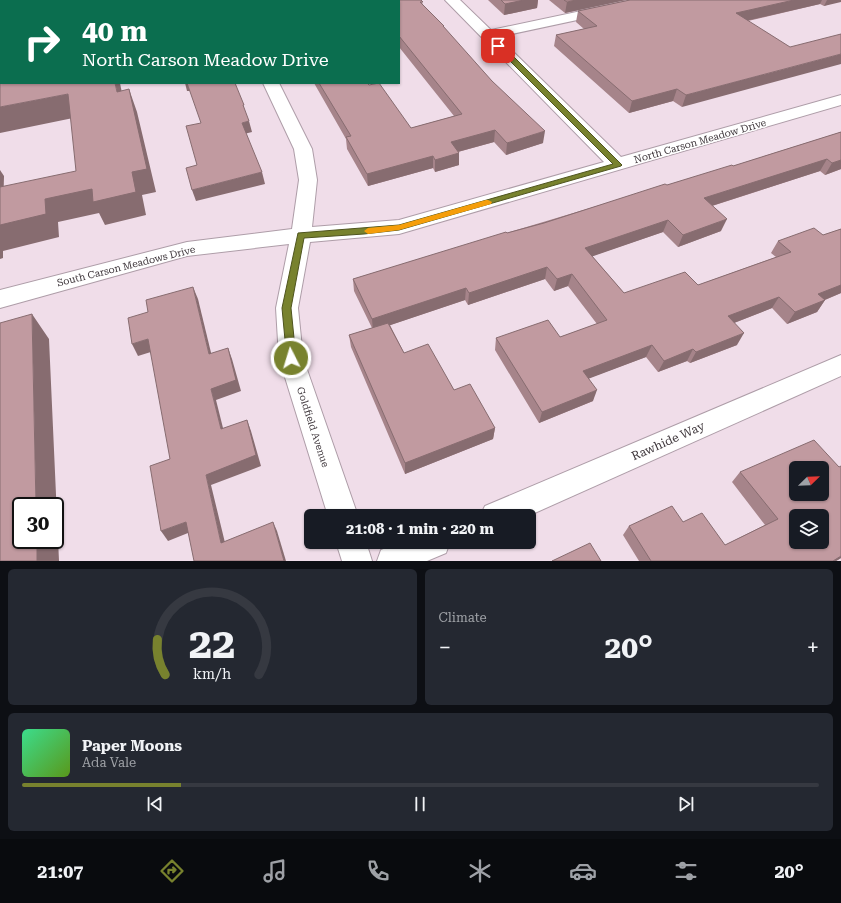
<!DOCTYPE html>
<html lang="en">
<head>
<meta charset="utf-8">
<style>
  :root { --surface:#171b24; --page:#242831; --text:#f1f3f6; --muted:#9ea1a6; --line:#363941; --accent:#78822e }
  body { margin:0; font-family:"Roboto Serif",serif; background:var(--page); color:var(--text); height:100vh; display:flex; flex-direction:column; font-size:15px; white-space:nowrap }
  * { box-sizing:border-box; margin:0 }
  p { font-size:13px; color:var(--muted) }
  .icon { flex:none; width:22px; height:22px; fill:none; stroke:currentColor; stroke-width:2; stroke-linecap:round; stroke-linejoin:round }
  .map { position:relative; height:561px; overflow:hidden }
  .sheet { display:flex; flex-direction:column; gap:8px; padding:8px; background:#0d0f14; flex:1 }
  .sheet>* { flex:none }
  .banner { position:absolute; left:0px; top:0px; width:400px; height:84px; box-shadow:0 1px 3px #0004; background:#0b6e4f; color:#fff; overflow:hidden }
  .needle { width:26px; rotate:67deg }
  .controls { position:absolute; left:789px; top:461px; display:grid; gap:8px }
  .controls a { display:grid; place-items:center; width:40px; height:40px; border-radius:6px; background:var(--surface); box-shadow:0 1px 3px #0004; font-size:20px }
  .speed { position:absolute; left:12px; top:497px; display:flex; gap:8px; font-size:20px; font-weight:700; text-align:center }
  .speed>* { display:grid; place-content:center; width:52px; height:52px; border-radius:50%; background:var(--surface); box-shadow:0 1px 3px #0004; line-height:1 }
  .speed .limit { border:2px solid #111; border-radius:6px; background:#fff; color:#111 }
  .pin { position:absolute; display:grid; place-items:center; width:34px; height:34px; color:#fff; margin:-17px; border-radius:8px; box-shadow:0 2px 6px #0006 }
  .me { position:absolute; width:44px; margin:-22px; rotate:355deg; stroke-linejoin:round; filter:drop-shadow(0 0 3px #0008) }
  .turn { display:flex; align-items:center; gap:14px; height:84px; padding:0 16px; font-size:18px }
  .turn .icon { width:52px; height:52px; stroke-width:2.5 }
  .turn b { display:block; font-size:28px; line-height:34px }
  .big { font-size:30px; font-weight:700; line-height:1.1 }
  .sheet .widget { flex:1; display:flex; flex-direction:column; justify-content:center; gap:6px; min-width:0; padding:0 14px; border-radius:6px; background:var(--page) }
  .sheet .dial { align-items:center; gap:0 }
  .dial svg { height:104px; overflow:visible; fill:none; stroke:var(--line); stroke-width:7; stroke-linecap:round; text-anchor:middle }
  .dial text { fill:var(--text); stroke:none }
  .song { display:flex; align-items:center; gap:12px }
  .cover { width:48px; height:48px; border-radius:6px; background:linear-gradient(135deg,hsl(150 70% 55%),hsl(90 70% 35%)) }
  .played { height:4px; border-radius:2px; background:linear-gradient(90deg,var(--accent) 20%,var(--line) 20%) }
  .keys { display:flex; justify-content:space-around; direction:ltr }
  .heat { display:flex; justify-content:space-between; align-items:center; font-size:22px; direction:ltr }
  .sheet .tiles { flex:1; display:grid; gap:8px; grid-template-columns:1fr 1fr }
  .widget:last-child { grid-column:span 2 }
  .trip { position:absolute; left:304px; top:509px; width:232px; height:40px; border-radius:6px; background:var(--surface); box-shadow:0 1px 3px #0004; font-weight:700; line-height:40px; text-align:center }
  .tab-bar { display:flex; height:64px; justify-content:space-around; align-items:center; background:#090b0e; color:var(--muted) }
  .tab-bar .icon { width:28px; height:28px }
  .tab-bar .active { color:var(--accent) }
  .tab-bar b { font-size:18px; color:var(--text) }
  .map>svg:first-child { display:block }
</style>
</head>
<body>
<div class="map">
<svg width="841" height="561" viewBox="0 0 841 561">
  <rect width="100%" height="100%" fill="#f0dde9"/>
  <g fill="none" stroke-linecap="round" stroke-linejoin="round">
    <defs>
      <g id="minor">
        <rect x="62" y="0" width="14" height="1"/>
        <polygon points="445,0 460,0 491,30 633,0 659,0 657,3 652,4 498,37 621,157 841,95 841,105 399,234 310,242 298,308 303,358 358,516 328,516 279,358 276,308 289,244 187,256 0,308 0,290 187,242 292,229 299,180 294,149 263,83 279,83 312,149 317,180 312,227 399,220 604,162"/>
        <rect x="0" y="58" width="1" height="10"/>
        <polygon points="841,355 841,376 528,516 480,516 485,506"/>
        <polygon points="336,542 366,542 372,561 342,561"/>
        <polygon points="400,542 450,542 446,553 427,561 377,561 381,550"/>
      </g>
    </defs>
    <use href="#minor" stroke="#ae9da8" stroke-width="2"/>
    <use href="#minor" fill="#fff" fill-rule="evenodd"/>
  </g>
  <g fill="#a6848a">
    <polygon points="372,0 421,0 423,5 444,26 444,28 543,143 506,155 494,142 458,152 459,153 459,165 435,172 433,168 368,186 347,149 346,139 314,83 367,83 369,85 411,128 454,116 399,47 399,1 373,1"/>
    <polygon points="488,0 538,0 537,8 504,15"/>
    <polygon points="549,0 626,0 565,13"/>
    <polygon points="630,0 841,0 824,6 820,4 748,21 682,107 673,101 629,113 554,46 556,35 584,29 576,22 578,11"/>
    <polygon points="841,132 841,169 825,175 820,171 712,206 721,231 678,247 663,232 592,256 624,293 698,285 776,257 771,253 778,241 823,235 841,229 841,293 825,300 817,312 787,324 772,308 734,323 737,345 690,363 687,361 658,372 646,357 589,378 593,401 539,423 495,350 496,338 560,337 597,324 568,286 554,291 545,279 468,305 465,300 390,325 404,353 454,390 495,428 493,439 405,474 351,347 349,335 372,328 354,291 353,279 667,185 733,166"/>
    <polygon points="740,472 841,558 836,561 639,561 623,535 629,526 683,522 725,545 765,525 732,482"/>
  </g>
  <g fill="#876c70">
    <rect x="30" y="0" width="9" height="1"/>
    <polygon points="127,0 141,0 135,1 127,1"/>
    <polygon points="524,0 538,0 537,8 504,15 505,4"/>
    <polygon points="576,0 626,0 565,13 567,2"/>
    <polygon points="794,0 822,0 820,4 732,24 736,13"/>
    <polygon points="827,0 841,0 841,2 824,6"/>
    <polygon points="1,15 1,39 0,40 0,16"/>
    <polygon points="841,54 841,64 682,107 686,95"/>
    <polygon points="115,83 120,83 126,114 117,92"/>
    <polygon points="185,83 187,83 190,91 187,91"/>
    <polygon points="129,89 137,112 156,192 142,195 146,215 105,225 99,213 58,222 59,237 3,251 3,258 0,259 0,225 45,199 132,172"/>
    <polygon points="677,89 673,101 629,113 632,101"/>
    <polygon points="68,94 78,117 0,133 0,107"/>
    <polygon points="249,121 252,132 244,134 242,123"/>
    <polygon points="495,130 494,142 450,154 451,142"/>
    <polygon points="545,131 543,143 506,155 507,143"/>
    <polygon points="459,153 459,165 435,172 435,160"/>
    <polygon points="433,156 433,168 368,186 367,174"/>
    <polygon points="827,159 820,171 699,210 704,198"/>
    <polygon points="841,160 841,169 825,175 832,163"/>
    <polygon points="0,170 4,176 3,213 0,208"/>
    <polygon points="262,172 265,184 196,201 192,190"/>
    <polygon points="727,219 721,231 678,247 683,235"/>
    <polygon points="668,220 663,232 582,260 585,248"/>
    <polygon points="547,267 545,279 468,305 469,293"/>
    <polygon points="572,274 568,286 554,291 557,279"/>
    <polygon points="841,285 841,293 810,306 818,294"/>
    <polygon points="193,287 198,299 214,365 209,354"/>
    <polygon points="466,288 465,300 373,331 372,319"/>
    <polygon points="779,297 772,308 721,328 728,316"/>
    <polygon points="825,300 817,312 787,324 795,312"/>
    <polygon points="32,314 49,339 59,561 37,561 37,540 55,540 55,506 36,506"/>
    <polygon points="744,333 737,345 690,363 696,352"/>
    <polygon points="148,339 154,351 138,356 132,344"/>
    <polygon points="652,345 646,357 580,382 583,371"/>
    <polygon points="228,348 232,359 241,391 216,400 226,440 221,429 211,389"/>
    <polygon points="693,349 687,361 658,372 664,361"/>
    <polygon points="597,390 593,401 539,423 542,412"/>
    <polygon points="247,420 251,431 261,466 211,485 227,551 221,543 206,475"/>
    <polygon points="495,428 493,439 405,474 405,463"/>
    <polygon points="186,522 193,531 168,541 161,531"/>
    <polygon points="273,522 277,531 286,561 284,561"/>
    <polygon points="841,556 841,558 836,561 833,561"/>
  </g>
  <g fill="#c19aa0" stroke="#876c70" fill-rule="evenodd">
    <polygon points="0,0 30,0 30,1 1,1 1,15 0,16"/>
    <polygon points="101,0 127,0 127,1 102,1"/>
    <polygon points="169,0 199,0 199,1 170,1"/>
    <polygon points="271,0 322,0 323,1 271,1"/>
    <polygon points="380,0 421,0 423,2 420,2 444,26 443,26 492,81 545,131 507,143 495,130 451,142 459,153 435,160 433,156 367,174 346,137 351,136 319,83 367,83 369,85 379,83 411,128 462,114 399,36 399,1 381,1"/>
    <polygon points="501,0 524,0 505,4"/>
    <polygon points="564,0 576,0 567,2"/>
    <polygon points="630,0 794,0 736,13 790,47 841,34 841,54 686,95 677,89 632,101 556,35 597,26 578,11"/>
    <polygon points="1,67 1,83 115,83 117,92 129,89 147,169 132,172 136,192 93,202 92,189 45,199 46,214 0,225 0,187 76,171 68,94 0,107 0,68"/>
    <polygon points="187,83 235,83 244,105 243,105 249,121 242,123 262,172 192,190 186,168 197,165 186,126 201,123"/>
    <polygon points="841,132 841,160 832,163 827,159 704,198 727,219 683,235 668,220 585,248 624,293 685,272 698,285 791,252 778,241 814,228 823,235 841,229 841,285 818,294 825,300 795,312 779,297 728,316 744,333 696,352 693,349 664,361 652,345 583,371 597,390 542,412 496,338 548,320 560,337 607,320 572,274 557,279 547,267 469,293 466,288 372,319 353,279 506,232 507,233 544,223 665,184 667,185 732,165 733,166"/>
    <polygon points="193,287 209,354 228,348 236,380 211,389 221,429 247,420 256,455 206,475 221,543 273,522 284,561 194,561 186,522 161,531 150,466 170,459 148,339 132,344 128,318 148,312 146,300"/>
    <polygon points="32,314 36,506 21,506 21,540 37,540 37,561 0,561 0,323"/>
    <polygon points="388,323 404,353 428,344 454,390 470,384 495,428 405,463 349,335"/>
    <path d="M 814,440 L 839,467 L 841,466 L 841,556 L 833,561 L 651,561 L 629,526 L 672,506 L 683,522 L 702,513 L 725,545 L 778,519 L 740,472 ZM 796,468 L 822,468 L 822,494 L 796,494 ZM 796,516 L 822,516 L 822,542 L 796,542 Z"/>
    <polygon points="590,543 601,561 552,561"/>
  </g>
  <polygon fill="#78822e" stroke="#4e541e" points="496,44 501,44 622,165 621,166 399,230 364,234 304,238 291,308 296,358 294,361 291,362 287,361 282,308 298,233 399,225 613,164 496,47"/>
  <polygon fill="#f59e0b" points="486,200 488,200 492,202 491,204 399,230 368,234 364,231 368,228 399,225"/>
  <g text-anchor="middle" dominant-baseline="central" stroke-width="3" stroke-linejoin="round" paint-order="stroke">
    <g font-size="10" fill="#3e363b" stroke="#fff">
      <text transform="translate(700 141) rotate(-16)">North Carson Meadow Drive</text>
      <text transform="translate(126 266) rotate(-14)">South Carson Meadows Drive</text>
      <text transform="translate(313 427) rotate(72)">Goldfield Avenue</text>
    </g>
    <g font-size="12" fill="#3e363b" stroke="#fff">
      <text transform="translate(668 441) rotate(-24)">Rawhide Way</text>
    </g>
  </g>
</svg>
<div class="controls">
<a><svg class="needle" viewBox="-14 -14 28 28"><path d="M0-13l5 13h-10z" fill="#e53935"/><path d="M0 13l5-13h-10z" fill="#9ea1a6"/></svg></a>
<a><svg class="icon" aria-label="layers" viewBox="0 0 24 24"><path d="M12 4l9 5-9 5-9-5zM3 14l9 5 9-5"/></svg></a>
</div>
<div class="speed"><div class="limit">30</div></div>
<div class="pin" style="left:498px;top:46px;background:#d93025"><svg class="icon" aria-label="arrive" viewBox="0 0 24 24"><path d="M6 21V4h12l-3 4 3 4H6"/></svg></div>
<svg class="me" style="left:291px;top:358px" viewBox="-20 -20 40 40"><circle r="17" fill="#78822e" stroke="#fff" stroke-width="3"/><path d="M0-11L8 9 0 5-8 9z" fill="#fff"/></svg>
<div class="trip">21:08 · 1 min · 220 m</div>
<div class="banner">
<div class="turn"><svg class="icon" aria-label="right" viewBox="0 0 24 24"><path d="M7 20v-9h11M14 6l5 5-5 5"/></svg><div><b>40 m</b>North Carson Meadow Drive</div></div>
</div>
</div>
<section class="sheet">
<div class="tiles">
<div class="widget dial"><svg viewBox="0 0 100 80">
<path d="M14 69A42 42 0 1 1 86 69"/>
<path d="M14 69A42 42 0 0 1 8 42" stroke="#78822e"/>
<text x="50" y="56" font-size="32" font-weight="700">22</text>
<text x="50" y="72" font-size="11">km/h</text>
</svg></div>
<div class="widget"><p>Climate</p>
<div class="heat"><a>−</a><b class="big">20°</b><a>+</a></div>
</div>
<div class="widget">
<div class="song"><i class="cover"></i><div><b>Paper Moons</b><p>Ada Vale</p></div></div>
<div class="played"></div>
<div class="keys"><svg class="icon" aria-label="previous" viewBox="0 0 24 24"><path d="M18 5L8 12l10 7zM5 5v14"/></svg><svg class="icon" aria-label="pause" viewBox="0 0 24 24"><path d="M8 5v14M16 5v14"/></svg><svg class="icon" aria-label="next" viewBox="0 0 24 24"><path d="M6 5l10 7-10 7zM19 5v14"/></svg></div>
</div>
</div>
</section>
<nav class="tab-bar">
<b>21:07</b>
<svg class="icon active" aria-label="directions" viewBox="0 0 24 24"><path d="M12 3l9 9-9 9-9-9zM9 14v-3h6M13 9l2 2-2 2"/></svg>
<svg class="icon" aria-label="music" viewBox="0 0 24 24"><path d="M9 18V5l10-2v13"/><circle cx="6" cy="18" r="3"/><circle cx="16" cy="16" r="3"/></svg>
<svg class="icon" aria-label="phone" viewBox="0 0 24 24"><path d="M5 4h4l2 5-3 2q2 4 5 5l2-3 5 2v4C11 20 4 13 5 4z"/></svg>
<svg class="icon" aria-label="climate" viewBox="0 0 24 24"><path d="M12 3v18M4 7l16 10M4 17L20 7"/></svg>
<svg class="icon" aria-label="car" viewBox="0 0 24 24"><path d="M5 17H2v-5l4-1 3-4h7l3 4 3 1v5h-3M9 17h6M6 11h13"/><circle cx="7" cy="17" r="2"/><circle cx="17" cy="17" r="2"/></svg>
<svg class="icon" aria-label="filters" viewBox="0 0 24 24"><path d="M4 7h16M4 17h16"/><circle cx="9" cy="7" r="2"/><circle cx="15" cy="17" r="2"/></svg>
<b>20°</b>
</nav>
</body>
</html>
